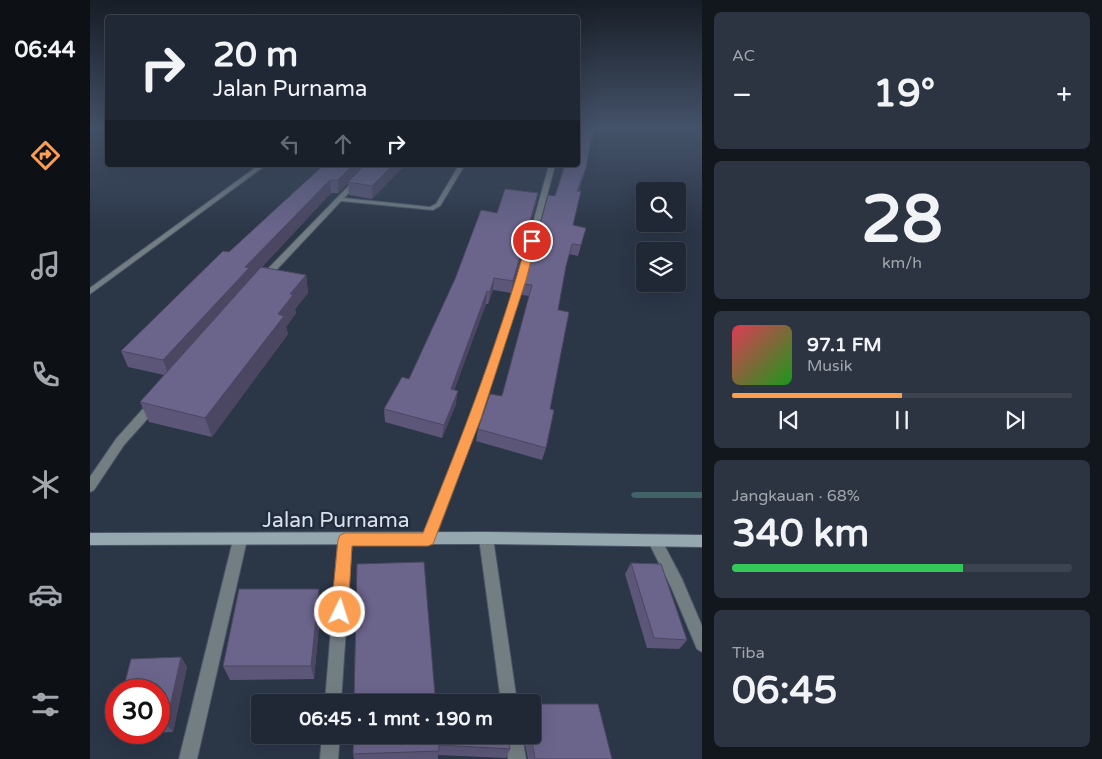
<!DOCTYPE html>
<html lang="id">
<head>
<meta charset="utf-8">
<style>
  :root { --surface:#202835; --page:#2d3441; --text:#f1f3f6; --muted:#a2a6ad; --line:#3d4450; --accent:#fb9e51 }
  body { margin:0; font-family:"Varela Round",sans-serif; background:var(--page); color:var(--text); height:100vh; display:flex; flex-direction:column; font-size:19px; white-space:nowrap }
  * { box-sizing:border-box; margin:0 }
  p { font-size:16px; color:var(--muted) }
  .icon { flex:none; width:28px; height:28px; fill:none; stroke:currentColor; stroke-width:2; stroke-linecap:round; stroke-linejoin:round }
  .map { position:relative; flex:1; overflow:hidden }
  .side { display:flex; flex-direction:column; gap:12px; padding:12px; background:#12161d; width:400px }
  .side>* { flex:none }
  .banner { position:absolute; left:15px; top:15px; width:475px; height:152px; border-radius:5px; box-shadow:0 5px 20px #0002,0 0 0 1px var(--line); background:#202835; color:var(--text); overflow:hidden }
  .buttons { position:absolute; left:546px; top:182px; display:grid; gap:10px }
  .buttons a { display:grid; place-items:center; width:50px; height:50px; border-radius:5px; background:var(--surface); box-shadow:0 5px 20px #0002,0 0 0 1px var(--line); font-size:25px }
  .speed { position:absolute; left:15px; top:679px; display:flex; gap:10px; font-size:25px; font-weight:700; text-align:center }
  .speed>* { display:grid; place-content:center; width:65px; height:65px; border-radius:50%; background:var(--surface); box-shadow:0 5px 20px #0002,0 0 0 1px var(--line); line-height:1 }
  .speed .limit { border:8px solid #d22; background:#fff; color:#111 }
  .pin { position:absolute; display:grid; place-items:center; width:42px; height:42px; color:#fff; margin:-21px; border:2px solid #fff; border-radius:50%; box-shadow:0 1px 5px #0007 }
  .me { position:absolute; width:55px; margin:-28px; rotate:4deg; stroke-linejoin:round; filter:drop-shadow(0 0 4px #0008) }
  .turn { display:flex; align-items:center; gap:18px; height:105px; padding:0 25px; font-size:22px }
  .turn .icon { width:65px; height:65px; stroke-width:2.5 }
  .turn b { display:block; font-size:35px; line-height:42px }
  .lanes { display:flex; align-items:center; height:48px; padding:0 25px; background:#0003; justify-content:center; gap:25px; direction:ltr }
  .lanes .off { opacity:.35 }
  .big { font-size:38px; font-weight:700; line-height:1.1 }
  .side .widget { flex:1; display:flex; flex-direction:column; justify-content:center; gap:8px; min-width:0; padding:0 18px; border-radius:8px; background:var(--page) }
  .side .dial { align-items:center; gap:0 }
  .dial b { font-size:65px; line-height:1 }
  .song { display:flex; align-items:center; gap:15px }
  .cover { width:60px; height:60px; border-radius:8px; background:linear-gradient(135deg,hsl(350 70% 55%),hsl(120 70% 35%)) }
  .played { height:5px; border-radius:2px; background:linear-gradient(90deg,var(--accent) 50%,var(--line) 50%) }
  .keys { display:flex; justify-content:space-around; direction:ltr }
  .heat { display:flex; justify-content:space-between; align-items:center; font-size:28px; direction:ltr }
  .charge { height:8px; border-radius:4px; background:linear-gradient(90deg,#34c759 68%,var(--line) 0) }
  .trip { position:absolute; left:161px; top:694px; width:290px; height:50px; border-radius:5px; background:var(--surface); box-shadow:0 5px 20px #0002,0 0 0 1px var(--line); font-weight:700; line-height:50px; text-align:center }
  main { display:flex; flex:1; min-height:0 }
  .tabs { display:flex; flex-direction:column; width:90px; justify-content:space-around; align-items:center; background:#0d1015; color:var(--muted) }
  .tabs .icon { width:35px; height:35px }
  .tabs .selected { color:var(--accent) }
  .tabs b { font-size:22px; color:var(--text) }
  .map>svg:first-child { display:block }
</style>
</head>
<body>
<main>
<nav class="tabs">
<b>06:44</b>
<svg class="icon selected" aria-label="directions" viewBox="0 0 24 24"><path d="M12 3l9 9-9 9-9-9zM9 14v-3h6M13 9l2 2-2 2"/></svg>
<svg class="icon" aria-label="music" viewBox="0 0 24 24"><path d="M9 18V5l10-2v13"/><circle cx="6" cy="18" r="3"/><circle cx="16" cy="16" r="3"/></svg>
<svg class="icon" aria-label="phone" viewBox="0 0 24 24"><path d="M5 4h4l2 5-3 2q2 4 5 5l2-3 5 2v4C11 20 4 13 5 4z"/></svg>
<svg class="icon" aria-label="climate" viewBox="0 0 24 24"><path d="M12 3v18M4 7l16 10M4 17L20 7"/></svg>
<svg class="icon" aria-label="car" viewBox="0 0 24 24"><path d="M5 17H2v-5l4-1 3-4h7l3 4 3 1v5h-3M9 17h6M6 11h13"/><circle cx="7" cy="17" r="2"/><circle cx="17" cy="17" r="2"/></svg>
<svg class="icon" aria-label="filters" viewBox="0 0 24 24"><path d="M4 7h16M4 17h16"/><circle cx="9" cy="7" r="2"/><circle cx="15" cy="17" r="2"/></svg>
</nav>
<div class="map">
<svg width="612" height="759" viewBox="0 0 612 759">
  <rect width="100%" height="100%" fill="#2b3647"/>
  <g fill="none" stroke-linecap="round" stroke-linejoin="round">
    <polygon fill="#416367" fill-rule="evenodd" points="545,492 612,492 612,498 545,498 542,497 541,495 542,493"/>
    <defs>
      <polygon id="lane" points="169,165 176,165 0,294 0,288"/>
      <g id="street">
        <polygon points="279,165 285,165 254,198 340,207 346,204 369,165 375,165 350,206 343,210 251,201 176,281 170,281 170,277"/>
        <polygon points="459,165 465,165 435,280 390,418 345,539 343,543 338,545 333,543 331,539 380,418 427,280"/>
        <polygon points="63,401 67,402 68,405 67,408 34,445 4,490 0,492 0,477 26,439 59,402"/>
        <polygon points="396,532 401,534 403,538 427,702 411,702 389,538 391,534"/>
        <polygon points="150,534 155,536 157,540 107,759 89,759 143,540 145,536"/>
        <polygon points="255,534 260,536 262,540 251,702 235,702 248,540 250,536"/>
        <polygon points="565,535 570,537 592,579 612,626 612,652 607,649 581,587 558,541 560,537"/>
        <polygon points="232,735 250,735 248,759 230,759"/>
        <polygon points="414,735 432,735 436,759 418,759"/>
      </g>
      <polygon id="secondary" points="396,532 612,535 612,547 396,544 0,545 0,533"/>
    </defs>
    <use href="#lane" stroke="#4a5565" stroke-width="2"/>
    <use href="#street" stroke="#4a5565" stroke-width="2"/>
    <use href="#secondary" stroke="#4a5565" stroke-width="2"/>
    <use href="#lane" fill="#737e83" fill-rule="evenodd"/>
    <use href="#street" fill="#737e83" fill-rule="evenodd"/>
    <use href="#secondary" fill="#95a7af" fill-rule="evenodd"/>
  </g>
  <g fill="#5c5778">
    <polygon points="488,127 504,133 502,141 501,141 493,178 489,191 483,225 496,228 488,256 479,254 475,269 468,310 460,409 456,448 452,460 386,441 388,429 412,396 439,296 432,295 434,284 465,196"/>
    <polygon points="234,165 315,165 282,199 259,195 258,183 248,193 241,193 172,267 216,275 218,293 205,309 206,313 196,327 198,334 122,437 59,422 50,402 74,375 38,367 31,351"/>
    <polygon points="448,193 446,204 421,293 403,290 398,304 396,304 364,390 366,404 352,438 295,422 294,409 319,379 407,213"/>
    <polygon points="541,563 597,640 589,649 557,648 535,574"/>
    <polygon points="231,604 224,679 140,680 133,666"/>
    <polygon points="91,657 97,667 83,732 31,735 28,732 69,732 69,690"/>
    <polygon points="264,735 420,749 416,758 348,755 348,759 264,759 263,754"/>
    <polygon points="433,735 442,735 522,759 438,759"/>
  </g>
  <g fill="#4b4762">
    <polygon points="263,165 276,165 258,182 258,183 248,193 248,180"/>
    <polygon points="303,165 315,165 282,199 282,186"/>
    <polygon points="496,168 493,178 485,201 487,191"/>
    <polygon points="240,180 241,193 161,279 79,376 73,360 155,267"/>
    <polygon points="448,193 446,204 421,293 423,281"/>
    <polygon points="216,275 218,293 205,309 206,313 196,327 198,334 122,437 115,418 188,314 200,294"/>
    <polygon points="404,278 403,290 398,304 400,292"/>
    <polygon points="397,291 396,304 360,402 361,389"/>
    <polygon points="368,391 366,404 352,438 354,425"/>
    <polygon points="229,589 231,604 224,679 221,666"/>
    <polygon points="91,657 97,667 83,732 76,724"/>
  </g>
  <g fill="#6b658c" stroke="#4b4762">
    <polygon points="488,127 505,127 504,133 502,133 496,168 487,191 491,191 483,225 496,228 491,245 482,244 476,266 468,310 479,312 460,409 464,410 456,448 388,429 400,394 412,396 442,285 434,284 458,195 465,196 475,165 488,165"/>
    <polygon points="234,165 263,165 248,180 240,180 155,267 159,268 73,360 31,351 133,251 139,252 214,183"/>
    <polygon points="275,165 303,165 282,186 258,182"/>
    <polygon points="415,189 448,193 423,281 404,278 400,292 397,291 361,389 368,391 354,425 294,409 312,377 319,379 365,279 391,210 407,213"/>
    <polygon points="171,267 216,275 200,294 203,295 188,314 194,316 115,418 50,402"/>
    <polygon points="334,562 345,696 406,699 406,702 264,702 267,564"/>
    <polygon points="541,563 571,564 597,640 564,638"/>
    <polygon points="149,589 229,589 221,666 133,666"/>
    <polygon points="91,657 76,724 69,724 69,690 33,690 41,659"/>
    <polygon points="442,704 508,704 522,759 445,759 441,735 442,735"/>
    <polygon points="26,713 26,727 22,727"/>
    <polygon points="264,735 418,735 420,749 349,745 349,751 263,754"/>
  </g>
  <linearGradient id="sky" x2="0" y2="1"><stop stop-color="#181e27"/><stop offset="0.55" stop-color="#445269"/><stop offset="1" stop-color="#445269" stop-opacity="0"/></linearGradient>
  <rect width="612" height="233" fill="url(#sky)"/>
  <path fill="#fb9e51" stroke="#a36735" d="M 442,239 L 446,241 L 436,280 L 391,418 L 343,544 L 338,546 L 262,546 L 258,612 L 256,618 L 250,620 L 244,618 L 241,612 L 248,540 L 250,535 L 255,533 L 333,533 C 372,437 409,341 437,241 Z"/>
  <g text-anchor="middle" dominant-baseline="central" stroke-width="5" stroke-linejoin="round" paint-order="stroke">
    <g font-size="21" fill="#d9e0eb" stroke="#212c3d">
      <text x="246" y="520">Jalan Purnama</text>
    </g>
  </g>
</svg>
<div class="buttons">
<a><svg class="icon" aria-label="search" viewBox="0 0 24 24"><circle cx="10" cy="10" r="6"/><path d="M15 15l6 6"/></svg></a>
<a><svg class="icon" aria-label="layers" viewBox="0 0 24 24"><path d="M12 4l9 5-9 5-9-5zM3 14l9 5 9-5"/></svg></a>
</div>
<div class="speed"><div class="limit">30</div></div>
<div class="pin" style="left:442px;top:241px;background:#d93025"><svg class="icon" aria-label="arrive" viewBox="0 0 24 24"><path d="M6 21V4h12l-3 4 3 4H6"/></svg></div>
<svg class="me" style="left:250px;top:612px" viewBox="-20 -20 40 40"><circle r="17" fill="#fb9e51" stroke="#fff" stroke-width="3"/><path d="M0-11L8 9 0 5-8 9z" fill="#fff"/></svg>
<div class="trip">06:45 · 1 mnt · 190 m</div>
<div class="banner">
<div class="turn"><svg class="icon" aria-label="right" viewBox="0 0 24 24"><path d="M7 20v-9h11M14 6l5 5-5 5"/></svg><div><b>20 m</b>Jalan Purnama</div></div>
<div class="lanes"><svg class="icon off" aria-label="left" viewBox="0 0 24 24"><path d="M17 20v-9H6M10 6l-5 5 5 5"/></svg><svg class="icon off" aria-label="ahead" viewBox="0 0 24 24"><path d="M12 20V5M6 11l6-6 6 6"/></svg><svg class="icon" aria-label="right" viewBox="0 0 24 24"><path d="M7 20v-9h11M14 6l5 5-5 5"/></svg></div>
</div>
</div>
<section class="side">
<div class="widget"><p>AC</p>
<div class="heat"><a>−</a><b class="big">19°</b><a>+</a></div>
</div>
<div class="widget dial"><b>28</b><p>km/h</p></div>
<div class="widget">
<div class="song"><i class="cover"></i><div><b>97.1 FM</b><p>Musik</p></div></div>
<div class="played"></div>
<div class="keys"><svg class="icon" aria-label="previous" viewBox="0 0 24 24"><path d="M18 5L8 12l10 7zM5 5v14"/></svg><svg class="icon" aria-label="pause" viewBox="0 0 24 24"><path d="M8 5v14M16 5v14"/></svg><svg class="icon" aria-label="next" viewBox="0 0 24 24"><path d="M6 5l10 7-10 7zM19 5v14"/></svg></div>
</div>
<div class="widget"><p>Jangkauan · 68%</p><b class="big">340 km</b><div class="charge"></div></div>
<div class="widget"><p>Tiba</p><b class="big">06:45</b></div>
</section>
</main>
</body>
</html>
